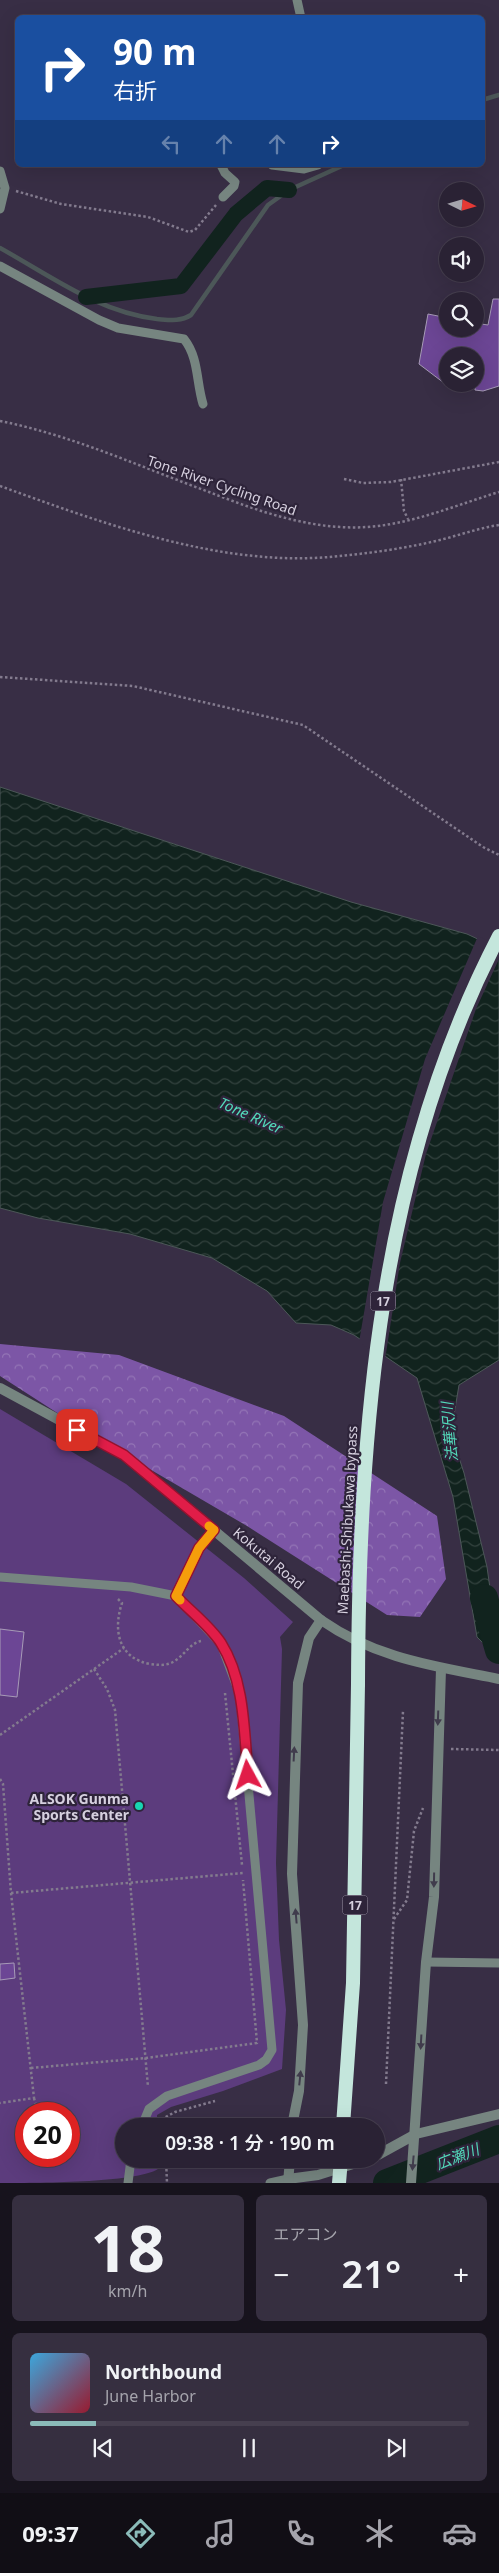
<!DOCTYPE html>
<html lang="ja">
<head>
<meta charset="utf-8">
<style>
  :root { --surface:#2a2234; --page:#362f40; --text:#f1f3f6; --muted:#a5a4ac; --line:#463f4f; --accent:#8bbbb9 }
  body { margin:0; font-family:"Noto Sans","Noto Sans JP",sans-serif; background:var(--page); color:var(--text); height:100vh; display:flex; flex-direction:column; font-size:19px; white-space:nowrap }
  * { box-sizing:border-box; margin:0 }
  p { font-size:16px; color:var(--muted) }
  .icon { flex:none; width:28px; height:28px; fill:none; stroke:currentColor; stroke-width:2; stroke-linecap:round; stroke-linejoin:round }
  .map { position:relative; height:2183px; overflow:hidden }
  .panel { display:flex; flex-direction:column; gap:12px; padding:12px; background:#17131d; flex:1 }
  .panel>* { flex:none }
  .guide { position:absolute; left:15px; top:15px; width:470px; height:152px; border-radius:8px; box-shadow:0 5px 20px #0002,0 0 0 1px var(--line); background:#1a4fa0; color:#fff; overflow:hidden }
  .needle { width:32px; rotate:95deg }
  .buttons { position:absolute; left:439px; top:182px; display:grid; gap:10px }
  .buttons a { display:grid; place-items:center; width:45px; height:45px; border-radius:50%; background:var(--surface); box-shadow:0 5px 20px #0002,0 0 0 1px var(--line); font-size:25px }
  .speed { position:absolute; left:15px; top:2102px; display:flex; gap:10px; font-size:25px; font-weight:700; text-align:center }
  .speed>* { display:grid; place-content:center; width:65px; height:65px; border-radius:50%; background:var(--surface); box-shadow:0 5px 20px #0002,0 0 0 1px var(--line); line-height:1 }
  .speed .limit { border:8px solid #d22; background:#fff; color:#111 }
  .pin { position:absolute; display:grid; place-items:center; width:42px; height:42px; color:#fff; margin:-21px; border-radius:10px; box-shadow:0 2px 8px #0006 }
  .me { position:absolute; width:55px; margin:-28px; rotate:355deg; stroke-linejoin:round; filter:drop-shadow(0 0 4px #0008) }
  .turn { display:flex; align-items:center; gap:18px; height:105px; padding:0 15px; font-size:22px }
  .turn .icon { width:65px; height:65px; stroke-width:2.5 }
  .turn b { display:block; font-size:35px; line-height:42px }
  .lanes { display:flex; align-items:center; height:48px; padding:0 15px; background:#0003; justify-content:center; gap:25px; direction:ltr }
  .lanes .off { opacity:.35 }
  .big { font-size:38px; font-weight:600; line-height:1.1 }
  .panel .card { flex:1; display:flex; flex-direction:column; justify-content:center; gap:8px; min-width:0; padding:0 18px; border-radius:8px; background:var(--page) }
  .panel .dial { align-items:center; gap:0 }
  .dial b { font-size:65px; line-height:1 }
  .song { display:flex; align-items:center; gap:15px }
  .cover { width:60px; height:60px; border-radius:8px; background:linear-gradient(135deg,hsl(200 70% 55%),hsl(350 70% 35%)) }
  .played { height:5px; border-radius:2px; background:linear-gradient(90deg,var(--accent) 15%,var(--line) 15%) }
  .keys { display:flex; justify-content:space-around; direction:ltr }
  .heat { display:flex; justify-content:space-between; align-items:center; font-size:28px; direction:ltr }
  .panel .tiles { flex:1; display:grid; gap:12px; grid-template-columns:1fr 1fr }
  .card:last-child { grid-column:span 2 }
  .trip { position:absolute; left:115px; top:2118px; width:270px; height:50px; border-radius:25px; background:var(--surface); box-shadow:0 5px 20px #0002,0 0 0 1px var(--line); font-weight:600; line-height:50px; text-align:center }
  .menu { display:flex; height:80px; justify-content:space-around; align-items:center; background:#110e15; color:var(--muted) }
  .menu .icon { width:35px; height:35px }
  .menu .active { color:var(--accent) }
  .menu b { font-size:22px; color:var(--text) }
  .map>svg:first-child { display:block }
</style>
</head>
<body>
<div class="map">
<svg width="499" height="2183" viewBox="0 0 499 2183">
  <defs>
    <pattern id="forest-crowns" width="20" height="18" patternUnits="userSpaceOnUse" patternTransform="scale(1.25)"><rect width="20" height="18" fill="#7c56a6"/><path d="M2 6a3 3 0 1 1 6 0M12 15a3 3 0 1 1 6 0" fill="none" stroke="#9475b6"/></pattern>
    <pattern id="water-waves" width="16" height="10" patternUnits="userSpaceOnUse" patternTransform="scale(1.25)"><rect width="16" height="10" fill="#11231e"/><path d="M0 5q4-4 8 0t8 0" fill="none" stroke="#33423e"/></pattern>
  </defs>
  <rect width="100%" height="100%" fill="#382e45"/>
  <polygon fill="url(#forest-crowns)" points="0,1344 119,1355 284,1416 437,1516 446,1579 420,1617 387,1615 247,1526 93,1436 0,1376"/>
  <path fill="#5c3c7d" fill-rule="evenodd" d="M 0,1409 L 126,1484 L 244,1578 L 293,1622 L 280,1637 L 282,1649 L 276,1863 L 279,1940 L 286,2010 L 282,2069 L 223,2091 L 171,2107 L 157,2115 L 157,2126 L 124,2126 L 124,2159 L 158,2159 L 158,2169 C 137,2183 32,2183 0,2183 ZM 26,2114 L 69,2114 L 69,2156 L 26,2156 Z"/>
  <polygon fill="url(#water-waves)" stroke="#4c5758" points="0,787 351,902 467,934 499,949 499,1360 459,1385 451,1433 464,1473 487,1567 496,1631 488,1648 477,1637 453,1497 417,1378 354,1335 331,1325 296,1323 267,1291 212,1258 130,1234 38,1218 0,1208"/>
  <polygon fill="#382e45" points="478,936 499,946 499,959 476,1009 426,1154 400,1263 385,1360 359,1342 383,1202 425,1059"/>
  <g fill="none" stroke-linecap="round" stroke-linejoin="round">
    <g stroke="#4c5758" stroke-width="4.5">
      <polyline points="482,100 499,95"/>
      <path d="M 0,248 C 51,276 98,312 157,319 C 170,320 180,322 191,315 L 268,205 L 289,190 L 344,165"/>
    </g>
    <polyline stroke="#11231e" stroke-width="16" points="86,297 181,286 236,214 267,188 289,190"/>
    <g stroke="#11231e" stroke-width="28">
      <polyline points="484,1598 499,1650"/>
      <polyline points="387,2183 499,2139"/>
    </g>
  </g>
  <g fill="#6c4695" stroke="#a79bb7">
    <polygon points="493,299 499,299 499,386 483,391 475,390 475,356 448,356 448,386 419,364 428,314 448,318 448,329 475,329 475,323 488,325"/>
    <polygon points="0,1629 24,1632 17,1697 0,1695"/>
    <polygon points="14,1963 15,1978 0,1980 0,1964"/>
  </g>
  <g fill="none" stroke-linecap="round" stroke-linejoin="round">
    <g stroke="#837b8e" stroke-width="2.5" stroke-dasharray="2.5 2.5" stroke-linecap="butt">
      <polyline points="16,191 61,204 148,217 189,232 195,230 216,205"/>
      <path d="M 0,421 C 71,435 141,467 209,492 C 263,513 319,533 378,526 C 419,521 460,504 499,492"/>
      <polyline points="344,479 363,483 391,482 499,462"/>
      <polyline points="401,479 404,511 408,519"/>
      <path d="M 0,486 C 105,524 225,569 339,556 C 372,553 407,548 440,540 C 460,535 479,528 499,525"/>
      <polyline points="0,677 133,686 303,725 483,847 499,855"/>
      <path d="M 118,1599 L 122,1603 C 113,1630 118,1658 150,1664 C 158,1665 166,1666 173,1662 C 183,1657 190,1643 201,1641"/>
      <polyline points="94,1669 107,1689 115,1710 148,2087"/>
      <polyline points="225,1693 242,1865"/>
      <polyline points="0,1735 124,1648"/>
      <polyline points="451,1749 499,1750"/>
      <polyline points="0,1779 3,1784 11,1893 34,2098 0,2103"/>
      <polyline points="11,1893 243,1873"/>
      <polyline points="394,1919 407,1900 414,1831 423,1808"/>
      <polyline points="31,2068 146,2058 257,2043 243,1880"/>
      <polyline points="386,2084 403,1711"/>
      <polyline points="34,2098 38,2114"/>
      <polyline points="165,2126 164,2118 175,2112 215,2101"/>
      <polyline points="166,2159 167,2183"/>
    </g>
    <g stroke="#768580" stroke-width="9">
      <polyline points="297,0 301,18"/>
      <polyline points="221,165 225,173 235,182 234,186 223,197"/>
      <polyline points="272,165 304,169 318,165"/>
      <polyline points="0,171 5,188 0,209"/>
      <path d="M 0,266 L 99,320 L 118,328 L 184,339 C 199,358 196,381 203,404"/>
      <polyline points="0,1577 131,1587 176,1596 221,1644 240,1695 272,2050 266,2060 259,2065 167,2096 149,2109 142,2126"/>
      <polyline points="176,1596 199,1548 214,1530"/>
      <polyline points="426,1962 499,1963"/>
      <polyline points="128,2183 131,2159"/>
      <polyline points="270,2183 288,2179"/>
    </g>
    <g stroke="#768580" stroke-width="10">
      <polyline points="292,2126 299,2091 303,2025 292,1874 298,1683 309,1638 321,1620"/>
      <polyline points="376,2156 416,2134 499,2114"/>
      <polyline points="288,2179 318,2175 369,2159"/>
      <polyline points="288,2183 290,2159"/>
      <polyline points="411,2183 426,1962 434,1897 441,1669"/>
    </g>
    <path stroke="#768580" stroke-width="10" d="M 0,1388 L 124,1455 L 321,1620 C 377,1659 434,1666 499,1679"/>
    <polyline stroke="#c4e6dc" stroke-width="14" points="343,2126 353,1983 358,1684"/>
    <g stroke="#c4e6dc" stroke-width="14">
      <path d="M 358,1684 C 359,1428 379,1167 499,936"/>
      <polyline points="339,2183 341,2159"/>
    </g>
  </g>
  <defs><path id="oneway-solid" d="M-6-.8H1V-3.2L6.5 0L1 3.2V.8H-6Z" transform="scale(1.25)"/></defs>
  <g fill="#403c4c">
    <use href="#oneway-solid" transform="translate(438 1718) rotate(92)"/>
    <use href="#oneway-solid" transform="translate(294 1754) rotate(-87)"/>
    <use href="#oneway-solid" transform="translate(434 1880) rotate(91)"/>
    <use href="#oneway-solid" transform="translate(296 1916) rotate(-95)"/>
    <use href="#oneway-solid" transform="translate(421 2042) rotate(93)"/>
    <use href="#oneway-solid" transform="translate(300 2078) rotate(-84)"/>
    <use href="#oneway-solid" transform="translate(413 2163) rotate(95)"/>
  </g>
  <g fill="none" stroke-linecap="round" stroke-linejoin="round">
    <defs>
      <path id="route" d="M 77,1430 L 124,1455 L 214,1530 L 199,1548 L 176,1596 C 190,1611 210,1626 221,1643 C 245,1681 244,1732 248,1775"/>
    </defs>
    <use href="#route" stroke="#92132f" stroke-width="12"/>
    <use href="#route" stroke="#e11d48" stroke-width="9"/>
    <polyline stroke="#f59e0b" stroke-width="9" points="180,1600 176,1596 199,1548 214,1530 209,1526"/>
  </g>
  <circle fill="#18d5b2" stroke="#2e243a" stroke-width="2" cx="139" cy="1806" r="5"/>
  <g text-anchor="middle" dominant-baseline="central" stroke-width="4.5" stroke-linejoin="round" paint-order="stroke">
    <g fill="#2e243a" stroke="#a49cae" stroke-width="1">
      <rect x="370.5" y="1291.5" width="25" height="19" rx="4"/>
      <rect x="342.5" y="1895.5" width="25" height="19" rx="4"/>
    </g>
    <g font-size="12" font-weight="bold" fill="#d6d0df">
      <text x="383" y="1301">17</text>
      <text x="355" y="1905">17</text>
    </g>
    <g font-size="14" fill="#d6d0df" stroke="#2e243a">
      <text transform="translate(222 485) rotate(19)">Tone River Cycling Road</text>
      <text transform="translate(347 1520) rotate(-87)">Maebashi-Shibukawa bypass</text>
      <text transform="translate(269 1558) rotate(40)">Kokutai Road</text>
    </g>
    <g font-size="14" font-weight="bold" fill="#d6d0df" stroke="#2e243a" text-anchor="end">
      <text x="129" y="1798">ALSOK Gunma<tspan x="129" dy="16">Sports Center</tspan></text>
    </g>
    <g font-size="15" font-style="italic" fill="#53dabb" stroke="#2e243a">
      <text transform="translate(251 1115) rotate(24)">Tone River</text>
      <text transform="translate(449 1432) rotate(-95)">法華沢川</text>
      <text transform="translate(457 2156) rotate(-21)">広瀬川</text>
    </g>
  </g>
</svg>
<div class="buttons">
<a><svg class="needle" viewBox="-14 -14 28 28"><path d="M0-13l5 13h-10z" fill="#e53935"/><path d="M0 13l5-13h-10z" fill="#a5a4ac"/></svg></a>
<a><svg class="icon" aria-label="sound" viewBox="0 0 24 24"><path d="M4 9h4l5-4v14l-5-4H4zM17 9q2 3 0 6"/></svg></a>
<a><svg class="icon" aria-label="search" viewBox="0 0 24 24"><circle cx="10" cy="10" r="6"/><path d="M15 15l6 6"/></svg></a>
<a><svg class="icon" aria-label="layers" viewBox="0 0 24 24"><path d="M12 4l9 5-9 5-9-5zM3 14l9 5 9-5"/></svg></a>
</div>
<div class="speed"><div class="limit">20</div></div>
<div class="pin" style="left:77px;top:1430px;background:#d93025"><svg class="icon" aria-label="arrive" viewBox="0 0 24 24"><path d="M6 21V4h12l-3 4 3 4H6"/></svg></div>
<svg class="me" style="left:248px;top:1775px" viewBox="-20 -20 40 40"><path d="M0-17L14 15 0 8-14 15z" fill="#e11d48" stroke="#fff" stroke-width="4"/></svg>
<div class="trip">09:38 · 1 分 · 190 m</div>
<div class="guide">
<div class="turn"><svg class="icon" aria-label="right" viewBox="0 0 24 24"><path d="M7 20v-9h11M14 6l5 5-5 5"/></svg><div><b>90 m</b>右折</div></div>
<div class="lanes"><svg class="icon off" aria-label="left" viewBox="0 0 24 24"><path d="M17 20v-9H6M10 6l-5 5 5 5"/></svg><svg class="icon off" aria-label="ahead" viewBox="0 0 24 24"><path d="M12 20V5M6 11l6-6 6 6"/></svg><svg class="icon off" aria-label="ahead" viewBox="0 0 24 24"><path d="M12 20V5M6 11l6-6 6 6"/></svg><svg class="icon" aria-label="right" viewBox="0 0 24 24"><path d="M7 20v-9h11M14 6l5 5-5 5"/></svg></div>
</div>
</div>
<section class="panel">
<div class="tiles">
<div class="card dial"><b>18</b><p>km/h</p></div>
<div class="card"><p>エアコン</p>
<div class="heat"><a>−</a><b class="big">21°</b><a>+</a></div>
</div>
<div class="card">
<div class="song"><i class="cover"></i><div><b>Northbound</b><p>June Harbor</p></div></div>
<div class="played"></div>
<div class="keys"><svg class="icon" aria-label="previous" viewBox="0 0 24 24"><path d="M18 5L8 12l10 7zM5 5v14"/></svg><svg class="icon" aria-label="pause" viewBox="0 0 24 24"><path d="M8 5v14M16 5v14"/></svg><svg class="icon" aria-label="next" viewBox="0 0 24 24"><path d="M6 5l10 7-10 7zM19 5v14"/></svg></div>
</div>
</div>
</section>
<nav class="menu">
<b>09:37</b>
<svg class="icon active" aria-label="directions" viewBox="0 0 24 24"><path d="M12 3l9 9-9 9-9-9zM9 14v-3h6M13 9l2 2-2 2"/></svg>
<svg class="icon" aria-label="music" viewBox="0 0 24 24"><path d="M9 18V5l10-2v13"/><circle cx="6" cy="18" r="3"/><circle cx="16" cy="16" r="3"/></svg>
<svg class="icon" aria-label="phone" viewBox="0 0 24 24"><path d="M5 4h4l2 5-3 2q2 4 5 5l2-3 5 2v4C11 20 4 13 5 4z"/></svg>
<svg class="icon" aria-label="climate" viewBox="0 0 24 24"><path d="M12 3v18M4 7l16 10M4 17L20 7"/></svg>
<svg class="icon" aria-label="car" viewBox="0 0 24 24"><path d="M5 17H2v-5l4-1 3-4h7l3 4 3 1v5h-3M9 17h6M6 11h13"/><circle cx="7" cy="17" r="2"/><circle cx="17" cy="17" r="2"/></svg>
</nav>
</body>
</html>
